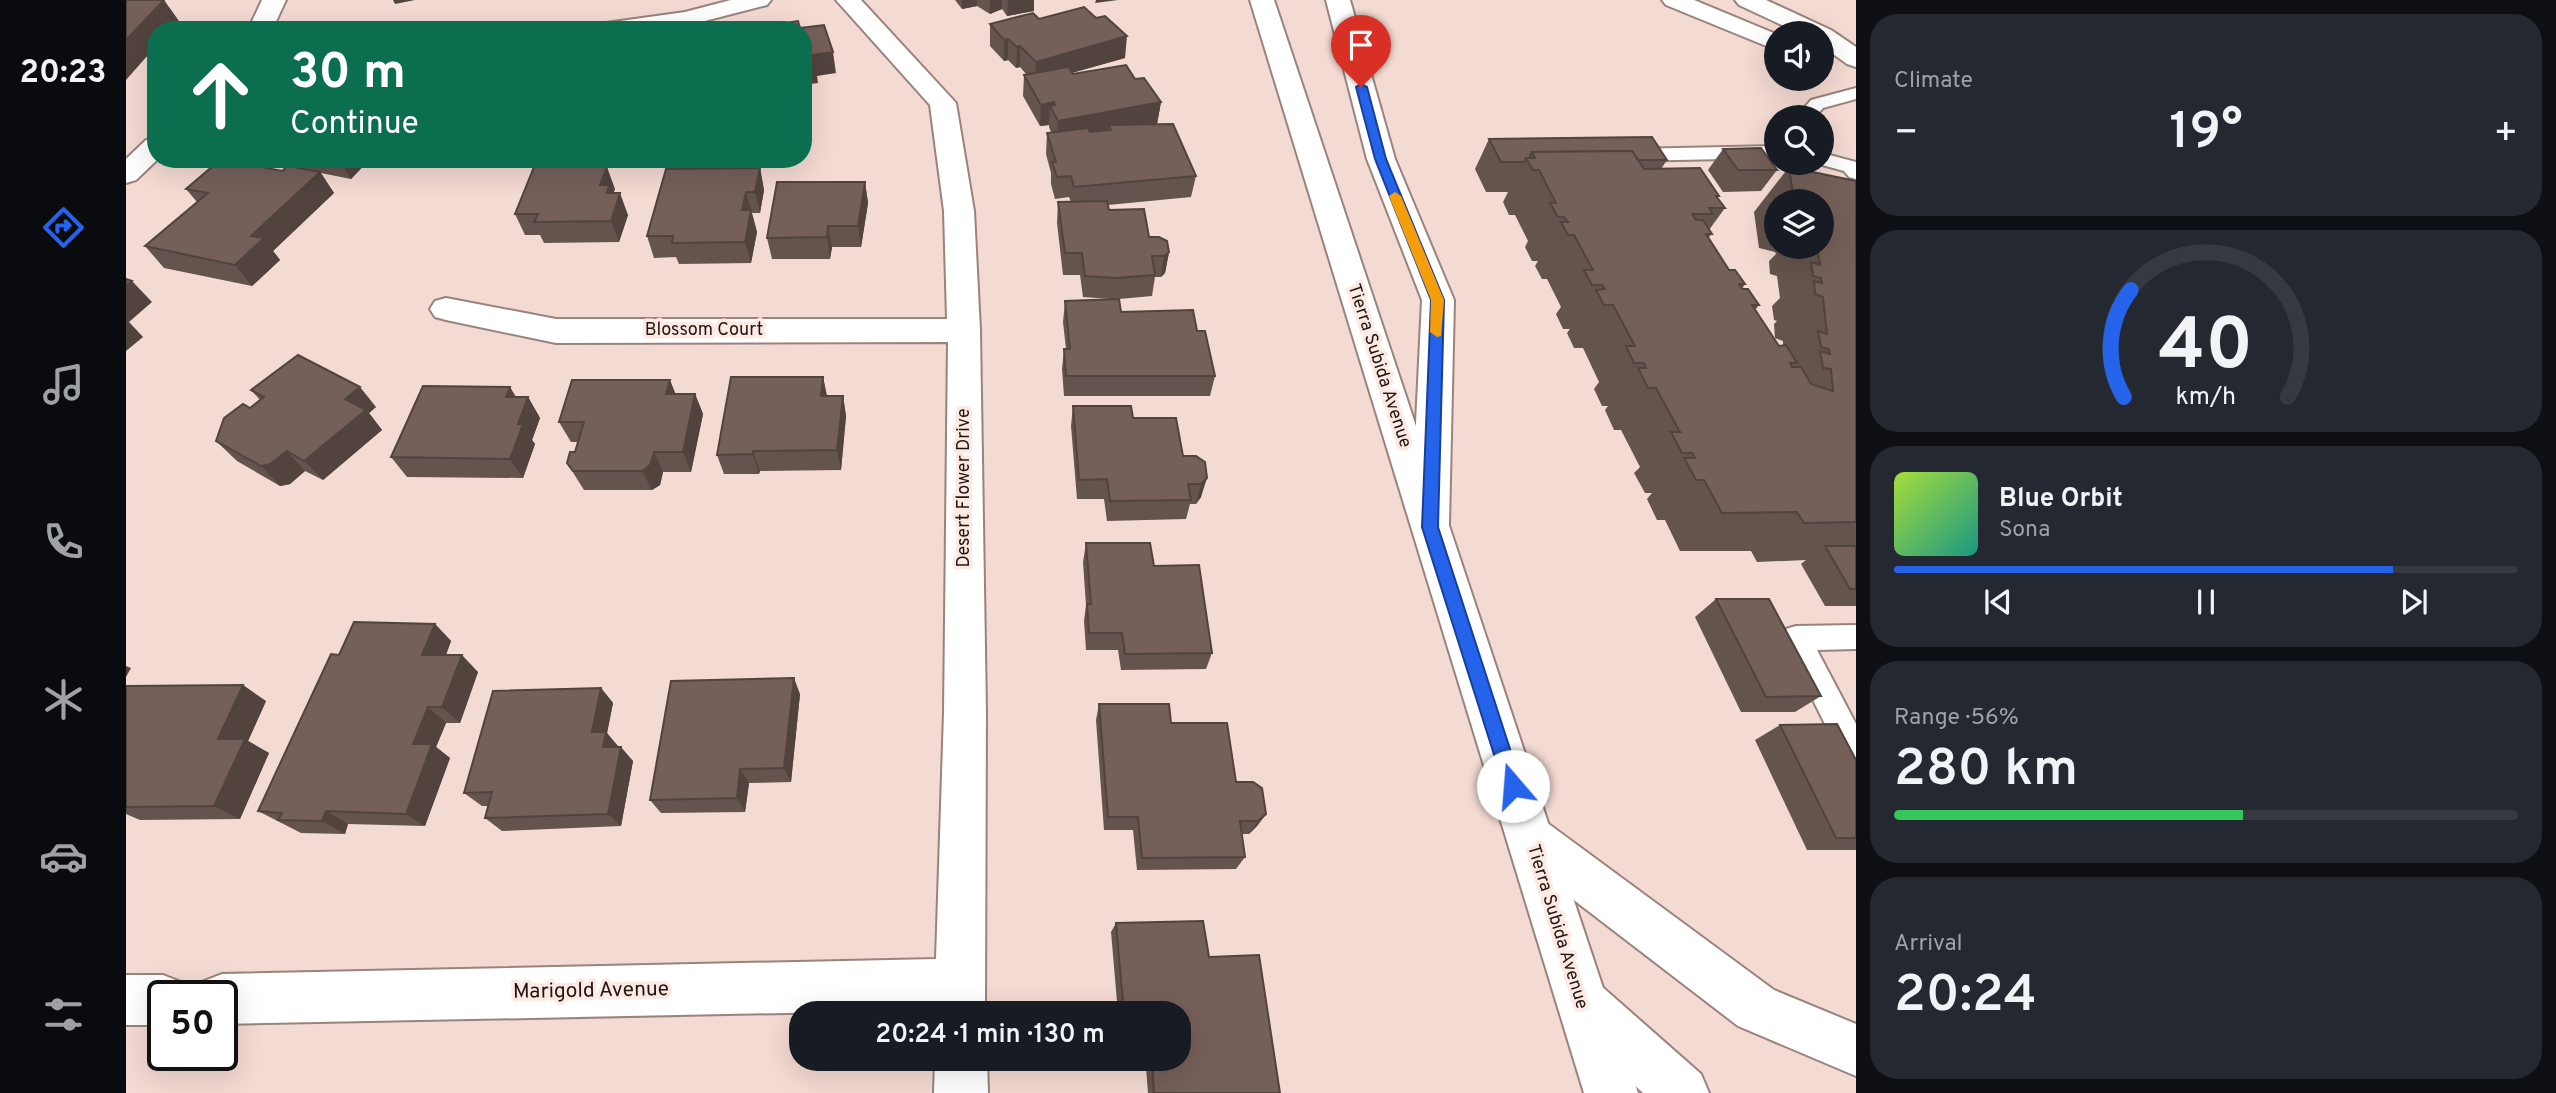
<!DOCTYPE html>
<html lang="en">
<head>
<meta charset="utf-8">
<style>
  :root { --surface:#171b24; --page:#242831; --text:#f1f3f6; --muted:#9ea1a6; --line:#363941; --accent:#2563eb }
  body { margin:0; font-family:Overpass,sans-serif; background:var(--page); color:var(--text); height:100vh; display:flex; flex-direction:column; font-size:26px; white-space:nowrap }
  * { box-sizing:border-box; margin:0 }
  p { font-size:23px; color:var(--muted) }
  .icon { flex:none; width:38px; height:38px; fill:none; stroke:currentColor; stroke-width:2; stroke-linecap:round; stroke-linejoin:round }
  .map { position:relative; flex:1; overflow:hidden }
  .details { display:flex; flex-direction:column; gap:14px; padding:14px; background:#0d0f14; width:700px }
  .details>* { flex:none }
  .top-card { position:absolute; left:21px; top:21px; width:665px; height:147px; border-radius:28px; box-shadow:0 7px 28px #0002; background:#0b6e4f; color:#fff; overflow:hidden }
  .controls { position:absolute; left:1638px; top:21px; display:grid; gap:14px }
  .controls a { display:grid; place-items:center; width:70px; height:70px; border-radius:50%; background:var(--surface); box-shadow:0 7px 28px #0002; font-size:35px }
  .speed { position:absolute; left:21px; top:980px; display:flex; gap:14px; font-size:35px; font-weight:700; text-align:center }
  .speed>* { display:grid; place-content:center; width:91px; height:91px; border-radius:50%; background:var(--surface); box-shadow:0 7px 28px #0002; line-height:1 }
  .speed .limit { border:4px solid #111; border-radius:10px; background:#fff; color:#111 }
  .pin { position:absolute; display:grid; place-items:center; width:60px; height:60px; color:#fff; margin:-72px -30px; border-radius:50% 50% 50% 0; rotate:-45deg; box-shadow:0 0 7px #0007 }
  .pin .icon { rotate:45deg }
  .me { position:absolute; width:77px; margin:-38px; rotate:342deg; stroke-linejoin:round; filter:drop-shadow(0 0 5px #0008) }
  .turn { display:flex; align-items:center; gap:24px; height:147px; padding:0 28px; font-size:32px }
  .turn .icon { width:91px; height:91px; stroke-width:2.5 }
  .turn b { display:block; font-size:49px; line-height:60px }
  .big { font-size:52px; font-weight:600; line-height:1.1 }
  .details .widget { flex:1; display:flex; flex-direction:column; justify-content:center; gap:10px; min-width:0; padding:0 24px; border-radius:28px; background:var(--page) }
  .details .dial { align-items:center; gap:0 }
  .dial svg { height:182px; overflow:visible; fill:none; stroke:var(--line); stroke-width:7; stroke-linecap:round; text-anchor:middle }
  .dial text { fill:var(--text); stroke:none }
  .song { display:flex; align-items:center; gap:21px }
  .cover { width:84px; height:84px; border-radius:10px; background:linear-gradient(135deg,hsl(80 70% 55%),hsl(170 70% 35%)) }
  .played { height:7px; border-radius:4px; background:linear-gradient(90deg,var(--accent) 80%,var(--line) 80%) }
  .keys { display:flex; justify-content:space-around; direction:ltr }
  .heat { display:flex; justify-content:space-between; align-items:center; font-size:38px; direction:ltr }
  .charge { height:10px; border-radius:5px; background:linear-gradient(90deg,#34c759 56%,var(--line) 0) }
  .trip { position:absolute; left:663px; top:1001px; width:402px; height:70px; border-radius:28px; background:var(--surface); box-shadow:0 7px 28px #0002; font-weight:600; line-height:70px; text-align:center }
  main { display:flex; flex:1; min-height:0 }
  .tab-bar { display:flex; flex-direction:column; width:126px; justify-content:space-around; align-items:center; background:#090b0e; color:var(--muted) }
  .tab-bar .icon { width:49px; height:49px }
  .tab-bar .current { color:var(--accent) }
  .tab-bar b { font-size:32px; color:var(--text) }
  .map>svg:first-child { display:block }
</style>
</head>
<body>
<main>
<nav class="tab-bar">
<b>20:23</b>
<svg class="icon current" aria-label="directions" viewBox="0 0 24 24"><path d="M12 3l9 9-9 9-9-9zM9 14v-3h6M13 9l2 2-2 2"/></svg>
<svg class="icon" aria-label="music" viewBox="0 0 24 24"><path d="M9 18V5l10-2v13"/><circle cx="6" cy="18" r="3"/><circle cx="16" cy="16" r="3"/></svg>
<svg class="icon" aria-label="phone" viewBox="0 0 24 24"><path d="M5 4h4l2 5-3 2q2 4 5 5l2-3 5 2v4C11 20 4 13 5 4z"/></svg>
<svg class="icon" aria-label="climate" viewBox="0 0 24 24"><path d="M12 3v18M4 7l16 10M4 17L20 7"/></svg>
<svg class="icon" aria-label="car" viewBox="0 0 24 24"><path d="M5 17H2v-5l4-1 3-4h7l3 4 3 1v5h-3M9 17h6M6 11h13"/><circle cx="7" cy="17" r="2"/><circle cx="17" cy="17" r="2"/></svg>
<svg class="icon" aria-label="filters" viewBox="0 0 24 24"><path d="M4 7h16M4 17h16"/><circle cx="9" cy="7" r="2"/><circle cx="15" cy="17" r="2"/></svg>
</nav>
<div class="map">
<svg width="1730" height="1093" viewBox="0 0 1730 1093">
  <rect width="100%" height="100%" fill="#f3dad2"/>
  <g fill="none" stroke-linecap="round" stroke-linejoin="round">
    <defs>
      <g id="service">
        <polygon points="1730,88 1730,99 1697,108 1689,117 1670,117 1685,100"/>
        <polygon points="1650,146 1650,158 1502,161 1492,155 1502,149"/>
        <polygon points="1696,153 1730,162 1730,179 1723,177 1718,171 1689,163 1696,163"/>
        <polygon points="1730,625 1730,649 1691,650 1730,724 1730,768 1719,764 1656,638 1660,629 1670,626"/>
      </g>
      <g id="minor">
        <polygon points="136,0 160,0 146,30 122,30"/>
        <polygon points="605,0 645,0 641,5 559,26 534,30 468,30 471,25 480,23 559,12"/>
        <polygon points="710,0 735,0 830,103 848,211 854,330 860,712 859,1013 809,1013 809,1010 96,1024 96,996 72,996 78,981 96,974 810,959 818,712 822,342 430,343 320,320 309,317 304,309 309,301 320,298 430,319 821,319 818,211 804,105"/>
        <polygon points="1200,0 1224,0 1269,159 1328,300 1323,525 1317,536 1304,540 1291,536 1285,525 1296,300 1241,159"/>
        <polygon points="1536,0 1568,0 1650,34 1650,50 1540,5"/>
        <polygon points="1609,0 1640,0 1705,30 1730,47 1730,67 1721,64 1696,46 1696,33 1673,33 1613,5"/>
        <polygon points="30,138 30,159 32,159 10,180 0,183 0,159 20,140"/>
        <polygon points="1404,815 1420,822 1648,990 1730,1024 1730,1076 1612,1026 1388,854 1381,838 1388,822"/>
        <polygon points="0,975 37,975 55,982 61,996 37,996 37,1025 0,1025"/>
        <polygon points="1456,978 1474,985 1575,1074 1583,1093 1517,1093 1438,1021 1431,1003 1438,985"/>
        <polygon points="809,1059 861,1059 862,1093 808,1093"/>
      </g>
      <polygon id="secondary" points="1124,0 1148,0 1512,1093 1458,1093"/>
    </defs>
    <use href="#service" stroke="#9a837c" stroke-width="4"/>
    <use href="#minor" stroke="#9a837c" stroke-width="4"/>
    <use href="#secondary" stroke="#9a837c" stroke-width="4"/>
    <use href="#service" fill="#fff" fill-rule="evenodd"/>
    <use href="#minor" fill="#fff" fill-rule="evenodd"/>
    <use href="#secondary" fill="#fff" fill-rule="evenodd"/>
  </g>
  <g fill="#65534d" fill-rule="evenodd">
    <polygon points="829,0 908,0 908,11 881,16 876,9 864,14 851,6 836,9"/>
    <polygon points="913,19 999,58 946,73 947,74 1009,79 1035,102 1031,124 1070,176 1065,197 982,205 983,210 1043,252 1039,273 1035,277 1029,277 1026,296 993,299 995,312 1071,331 1089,376 1084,396 938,396 936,369 938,349 940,349 937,322 939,301 984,299 957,297 954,275 937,275 931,223 932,202 945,202 943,197 929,199 925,184 925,173 920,154 921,133 925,132 923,127 923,125 914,126 897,96 898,75 900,74 894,67 890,68 882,60 878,61 864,46 864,24"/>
    <path d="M 1363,139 L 1541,160 L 1535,169 L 1593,196 L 1591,198 L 1599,208 L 1583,230 L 1586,234 L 1582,238 L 1603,270 L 1619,284 L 1616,289 L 1633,305 L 1629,310 L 1653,346 L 1657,345 L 1657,341 L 1649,338 L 1648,324 L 1651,321 L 1648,320 L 1646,306 L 1654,298 L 1651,276 L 1644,274 L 1643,261 L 1650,254 L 1649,252 L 1633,248 L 1628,212 L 1663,167 L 1730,181 L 1730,606 L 1699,606 L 1675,564 L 1680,560 L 1631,562 L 1625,551 L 1554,551 L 1539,520 L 1531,520 L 1521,499 L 1526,493 L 1519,493 L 1508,473 L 1514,467 L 1495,430 L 1488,430 L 1479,410 L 1482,406 L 1476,406 L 1468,389 L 1473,382 L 1457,348 L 1448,348 L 1441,333 L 1444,329 L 1437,329 L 1430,314 L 1435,307 L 1421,279 L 1416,279 L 1409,266 L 1412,261 L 1406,261 L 1399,247 L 1402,241 L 1389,215 L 1383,215 L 1377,202 L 1382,192 L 1360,192 L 1349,169 ZM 1650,201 L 1696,201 L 1696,247 L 1650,247 Z"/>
    <polygon points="1597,149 1651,170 1635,191 1597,192 1582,170"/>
    <polygon points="142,159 244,159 225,179 195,173 208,193 147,251 154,260 126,286 38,268 19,246 71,202 60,189 156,171 160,167 145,164"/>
    <polygon points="634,168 638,190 634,213 626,213 631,232 625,263 553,264 550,257 528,258 521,236"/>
    <polygon points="739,182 742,203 735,247 706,247 704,259 646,259 641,238"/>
    <polygon points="489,189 487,193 502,215 493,242 418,243 414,235 399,235 389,214"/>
    <polygon points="697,377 701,396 717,396 720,416 715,470 634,471 633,474 598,474 591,455"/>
    <polygon points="125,390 250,407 243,413 256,430 197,480 179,471 164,484 154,486 111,461 90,441 124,408 134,400"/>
    <polygon points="550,394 569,394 577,414 565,472 537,472 534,485 526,490 458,490 441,463 449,452 452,442 445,442 433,422"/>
    <polygon points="390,397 402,397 414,418 406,440 409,444 397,478 281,477 265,457"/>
    <polygon points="947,406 1007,418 1057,456 1079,462 1075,497 1070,504 1064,504 1060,519 981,521 978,499 951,499 945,426"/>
    <polygon points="960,543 1028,566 1086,653 1080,669 995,670 992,650 960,650 958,621 960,605 957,562"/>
    <polygon points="1590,599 1695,696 1669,712 1615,712 1569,617"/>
    <polygon points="309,624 325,641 320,655 352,672 334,723 320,723 310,747 324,758 299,826 222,824 219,834 175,833 132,811 213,655"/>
    <polygon points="0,686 140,701 122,741 143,753 114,819 14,820 0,814"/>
    <polygon points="475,688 487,703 481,733 492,747 507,761 495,826 376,831 359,818 362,806 356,806 338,793"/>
    <polygon points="674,694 665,782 623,783 619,812 535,813 524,800"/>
    <polygon points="973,704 1045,723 1110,782 1140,814 1131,826 1123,834 1115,834 1119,857 1110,869 1011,870 1007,830 978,830 970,720"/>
    <polygon points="1654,725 1730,760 1730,850 1681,850 1629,740"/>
    <polygon points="990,923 1083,957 1154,1093 1022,1093 1020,1067 997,1069 996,1059 1054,1059 1054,1013 992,1013 985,932"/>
  </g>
  <g fill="#52433e">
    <polygon points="38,0 53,21 45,30 30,30 30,46 0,80 0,40"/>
    <polygon points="267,0 289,0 269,4"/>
    <polygon points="836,0 851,0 851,6 836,9"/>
    <polygon points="864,0 876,0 876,9 864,14"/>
    <polygon points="882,0 908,0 908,11 881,16"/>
    <polygon points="970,0 992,0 969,3"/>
    <polygon points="1001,36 999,58 909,83 910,62"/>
    <polygon points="882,39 882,60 878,61 878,40"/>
    <polygon points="894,46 894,67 890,68 891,47"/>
    <polygon points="707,52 710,73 691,76 692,83 677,85 677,63 686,55"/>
    <polygon points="928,102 927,112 924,106 923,125 914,126 915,105"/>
    <polygon points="1035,102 1031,124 985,130 983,125 982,133 931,142 932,121"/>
    <polygon points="212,159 244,159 225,179"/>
    <polygon points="481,167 489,189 487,194 494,193 502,215 493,242 485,221 474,185"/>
    <polygon points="634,168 638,190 634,213 629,192"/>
    <polygon points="194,172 208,193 147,251 154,260 126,286 109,265 125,236"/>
    <polygon points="739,182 742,203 735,247 732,226"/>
    <polygon points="620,192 631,232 625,263 619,242 616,210"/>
    <polygon points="702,226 706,247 704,259 701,237"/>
    <polygon points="1043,252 1039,273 1035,277 1038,256"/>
    <polygon points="6,281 26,302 3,322 17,337 0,351 0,286"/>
    <polygon points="697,377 701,397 695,396"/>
    <polygon points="544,380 552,400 540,394"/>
    <polygon points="234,387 250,407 243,413 256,430 197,480 178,461 219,399"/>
    <polygon points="384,387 396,407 380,397"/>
    <polygon points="569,394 577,414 565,472 557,452"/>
    <polygon points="717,396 720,416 715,470 711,450"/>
    <polygon points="402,397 414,418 406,440 409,444 397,478 384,459 392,424"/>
    <polygon points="161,451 179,471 164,484 154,486 135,466"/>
    <polygon points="627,451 634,471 633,474 627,454"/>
    <polygon points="528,452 537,472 534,485 526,490 516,471"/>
    <polygon points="1081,478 1075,497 1070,504 1075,484"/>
    <polygon points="309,624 325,641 314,671 296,655"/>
    <polygon points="336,655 352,672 334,723 316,707"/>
    <polygon points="0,666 5,668 0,677"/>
    <polygon points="668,678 674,694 665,782 658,768"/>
    <polygon points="117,685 140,701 122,741 143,753 114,819 88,806 92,739"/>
    <polygon points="475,688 487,703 481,733 492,746 490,761 466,732"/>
    <polygon points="302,707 320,723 310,747 324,758 299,826 280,814 287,744"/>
    <polygon points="495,747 507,761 495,826 482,814"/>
    <polygon points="614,769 623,783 619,812 611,798"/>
    <polygon points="200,811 222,824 219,834 196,821"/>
    <polygon points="1140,814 1131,826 1123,834 1132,821"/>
  </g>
  <g fill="#756059" stroke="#52433e" stroke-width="2">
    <polygon points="0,0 38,0 0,40"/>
    <polygon points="958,7 970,18 979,16 1001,36 910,62 894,46 891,47 882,39 878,40 864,24 907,13 913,19"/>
    <polygon points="672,21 674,28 698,25 707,52 686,55 688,61 677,63 677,30 609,30"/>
    <polygon points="1000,65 1009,79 1018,78 1035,102 932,121 924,106 929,105 928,102 915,105 898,75 942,67 947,74"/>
    <polygon points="1047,124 1070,176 948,187 945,176 931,177 926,162 930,162 921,133 962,128 964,132 985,130 983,125"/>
    <polygon points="1526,137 1541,160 1512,160 1506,151 1406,152 1403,158 1400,158 1398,162 1375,162 1363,139"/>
    <polygon points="1635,148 1651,170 1612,170 1597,149"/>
    <polygon points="1506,151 1518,169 1574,168 1593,196 1590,196 1599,208 1583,208 1587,214 1566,214 1570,220 1577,220 1586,234 1580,234 1603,270 1609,270 1619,284 1613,284 1616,289 1622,289 1633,305 1626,305 1653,346 1660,345 1671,363 1664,363 1666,367 1675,367 1685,384 1707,391 1705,369 1697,368 1694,351 1704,354 1703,349 1695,347 1692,331 1701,334 1697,297 1689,294 1688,281 1696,283 1695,278 1687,276 1685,262 1694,265 1691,247 1696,247 1696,201 1668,201 1663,167 1730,181 1730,522 1678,523 1671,512 1596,513 1578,480 1570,480 1558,458 1569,458 1566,453 1556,453 1545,432 1554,432 1530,388 1522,388 1512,368 1520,368 1518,363 1508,363 1500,346 1509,346 1487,305 1478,305 1470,290 1479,289 1476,285 1466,285 1458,270 1467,270 1448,235 1442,235 1435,222 1442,222 1438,217 1432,217 1424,203 1430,203 1413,170 1407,170 1400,158 1409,158 1406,152"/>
    <polygon points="95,159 156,171 162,166 194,172 125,236 138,238 109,265 19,246 82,193 60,189"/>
    <polygon points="408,167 481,167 474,185 483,185 481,193 494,193 485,221 408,222 412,214 389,214"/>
    <polygon points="634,168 629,192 620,192 616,210 625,210 619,242 546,243 547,236 521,236 540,169"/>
    <polygon points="651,182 739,182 732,226 702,226 701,237 641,238"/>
    <polygon points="981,201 983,210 1018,209 1023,237 1033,237 1041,241 1043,252 1038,256 1026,256 1029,275 990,278 959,276 956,253 939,253 932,202"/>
    <polygon points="0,279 6,281 0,286"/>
    <polygon points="993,299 995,312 1067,310 1071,331 1079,331 1089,376 940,376 938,349 944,349 939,301"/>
    <polygon points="172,355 234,387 219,399 240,410 178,461 161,451 144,464 135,466 90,441 98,418 117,404 124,408 138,397 125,390"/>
    <polygon points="605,377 697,377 695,396 717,396 711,450 627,451 627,454 591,455"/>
    <polygon points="446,380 544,380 540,394 569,394 557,452 528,452 524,465 516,471 447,471 441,463 444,452 449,452 458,422 433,422"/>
    <polygon points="297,386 384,387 380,397 402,397 392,424 397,424 384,459 265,457"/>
    <polygon points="947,406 1005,406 1007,418 1050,418 1057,456 1070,456 1079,462 1081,478 1075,484 1062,484 1065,500 984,501 981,479 953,480"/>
    <polygon points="960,543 1024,543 1028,566 1073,565 1086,653 999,654 996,633 963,633 961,604 965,604"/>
    <polygon points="1699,546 1730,546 1730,589 1724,589"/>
    <polygon points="1590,599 1643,599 1695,696 1640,697"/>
    <polygon points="228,622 309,624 296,655 336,655 316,707 302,707 287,744 306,744 280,814 200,811 196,821 152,820 156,813 132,811 205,654 213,655"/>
    <polygon points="668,678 658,768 614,769 611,798 524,800 545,681"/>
    <polygon points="117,685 92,739 119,739 88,806 0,807 0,686"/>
    <polygon points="475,688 466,732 480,732 477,747 495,747 482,814 359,818 366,792 338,793 367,691"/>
    <polygon points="973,704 1043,704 1045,723 1101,723 1110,782 1127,782 1136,788 1140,814 1132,821 1114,821 1119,857 1016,858 1012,817 982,817"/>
    <polygon points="1711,724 1730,760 1730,838 1710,838 1654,725"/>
    <polygon points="1077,921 1083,957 1133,955 1154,1093 1028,1093 1026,1062 1002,1064 1001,1059 1054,1059 1054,1013 998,1013 990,923"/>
  </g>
  <polygon fill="#2563eb" stroke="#184099" stroke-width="2" points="1235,84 1241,87 1260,159 1318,300 1312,527 1396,786 1393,793 1387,795 1380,793 1378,786 1296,527 1305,300 1249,159 1230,87"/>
  <polygon fill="#f59e0b" points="1269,192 1275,196 1318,300 1315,336 1311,337 1304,332 1305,300 1263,196"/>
  <g text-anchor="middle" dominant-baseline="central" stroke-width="7" stroke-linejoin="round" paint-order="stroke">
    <g font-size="18" fill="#1e1613" stroke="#fde9e2">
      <text x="578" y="330">Blossom Court</text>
      <text transform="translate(1253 366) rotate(72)">Tierra Subida Avenue</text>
      <text transform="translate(838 488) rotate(-90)">Desert Flower Drive</text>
      <text transform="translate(1431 927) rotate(73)">Tierra Subida Avenue</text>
    </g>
    <g font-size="21" fill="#1e1613" stroke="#fde9e2">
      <text transform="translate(465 991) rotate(-1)">Marigold Avenue</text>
    </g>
  </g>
</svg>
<div class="controls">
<a><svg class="icon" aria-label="sound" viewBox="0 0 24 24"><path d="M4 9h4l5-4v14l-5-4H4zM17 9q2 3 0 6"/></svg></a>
<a><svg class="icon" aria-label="search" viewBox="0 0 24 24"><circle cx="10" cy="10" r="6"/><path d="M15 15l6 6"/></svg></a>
<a><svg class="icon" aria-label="layers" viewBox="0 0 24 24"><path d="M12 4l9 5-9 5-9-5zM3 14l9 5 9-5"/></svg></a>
</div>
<div class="speed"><div class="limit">50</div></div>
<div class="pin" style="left:1235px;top:87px;background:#d93025"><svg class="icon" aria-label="arrive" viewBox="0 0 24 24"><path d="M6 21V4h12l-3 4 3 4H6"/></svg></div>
<svg class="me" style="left:1387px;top:786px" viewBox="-20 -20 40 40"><circle r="19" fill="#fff"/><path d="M0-13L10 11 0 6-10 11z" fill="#2563eb"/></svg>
<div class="trip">20:24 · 1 min · 130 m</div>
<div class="top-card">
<div class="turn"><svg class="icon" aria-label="ahead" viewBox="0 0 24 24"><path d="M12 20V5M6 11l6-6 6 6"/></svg><div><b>30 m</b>Continue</div></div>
</div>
</div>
<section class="details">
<div class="widget"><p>Climate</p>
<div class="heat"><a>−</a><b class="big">19°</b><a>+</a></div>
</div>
<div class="widget dial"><svg viewBox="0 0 100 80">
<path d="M14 69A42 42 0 1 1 86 69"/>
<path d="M14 69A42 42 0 0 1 17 22" stroke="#2563eb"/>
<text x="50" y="56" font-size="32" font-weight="700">40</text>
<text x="50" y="72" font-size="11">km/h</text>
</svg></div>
<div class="widget">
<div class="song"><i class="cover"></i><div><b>Blue Orbit</b><p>Sona</p></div></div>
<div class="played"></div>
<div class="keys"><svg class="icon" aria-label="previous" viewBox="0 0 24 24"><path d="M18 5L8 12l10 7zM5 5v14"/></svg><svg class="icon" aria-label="pause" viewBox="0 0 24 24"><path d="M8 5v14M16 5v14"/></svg><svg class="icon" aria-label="next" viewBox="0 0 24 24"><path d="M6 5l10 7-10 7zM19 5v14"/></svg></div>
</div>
<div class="widget"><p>Range · 56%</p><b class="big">280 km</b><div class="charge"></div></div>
<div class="widget"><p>Arrival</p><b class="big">20:24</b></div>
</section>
</main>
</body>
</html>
